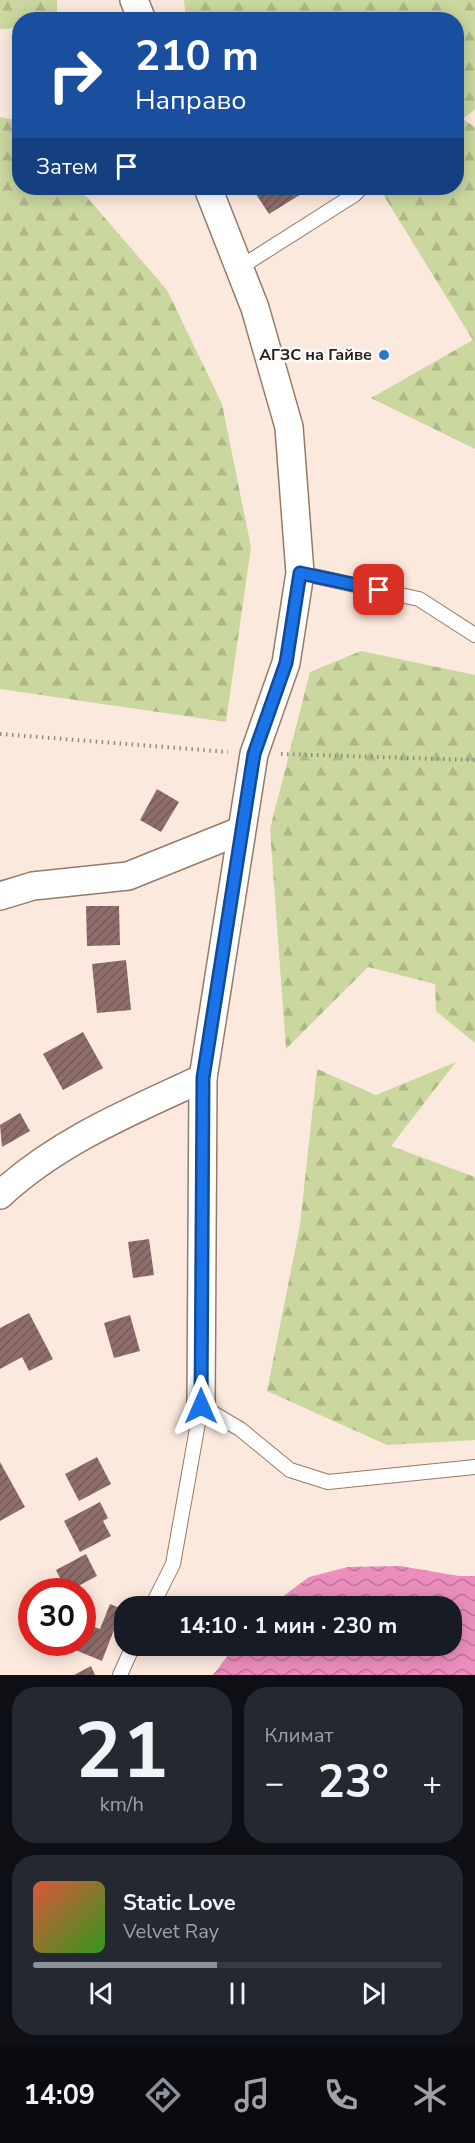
<!DOCTYPE html>
<html lang="ru">
<head>
<meta charset="utf-8">
<style>
  :root { --surface:#171b24; --page:#242831; --text:#f1f3f6; --muted:#9ea1a6; --line:#363941; --accent:#8c9099 }
  body { margin:0; font-family:"Nunito Sans",sans-serif; background:var(--page); color:var(--text); height:100vh; display:flex; flex-direction:column; font-size:22px; white-space:nowrap }
  * { box-sizing:border-box; margin:0 }
  p { font-size:20px; color:var(--muted) }
  .icon { flex:none; width:33px; height:33px; fill:none; stroke:currentColor; stroke-width:2; stroke-linecap:round; stroke-linejoin:round }
  .map { position:relative; height:1675px; overflow:hidden }
  .sheet { display:flex; flex-direction:column; gap:12px; padding:12px; background:#0d0f14; flex:1 }
  .sheet>* { flex:none }
  .hud { position:absolute; left:12px; top:12px; width:452px; height:183px; border-radius:24px; box-shadow:0 3px 15px #0003; background:#1a4fa0; color:#fff; overflow:hidden }
  .speed { position:absolute; left:18px; top:1578px; display:flex; gap:12px; font-size:30px; font-weight:700; text-align:center }
  .speed>* { display:grid; place-content:center; width:78px; height:78px; border-radius:50%; background:var(--surface); box-shadow:0 3px 15px #0003; line-height:1 }
  .speed .limit { border:9px solid #d22; background:#fff; color:#111 }
  .pin { position:absolute; display:grid; place-items:center; width:51px; height:51px; color:#fff; margin:-26px; border-radius:12px; box-shadow:0 3px 9px #0006 }
  .me { position:absolute; width:66px; margin:-33px; rotate:0deg; stroke-linejoin:round; filter:drop-shadow(0 0 4px #0008) }
  .turn { display:flex; align-items:center; gap:21px; height:126px; padding:0 24px; font-size:27px }
  .turn .icon { width:78px; height:78px; stroke-width:2.5 }
  .turn b { display:block; font-size:42px; line-height:51px }
  .then { display:flex; align-items:center; height:57px; padding:0 24px; background:#0003; gap:12px; font-size:22px }
  .big { font-size:45px; font-weight:700; line-height:1.1 }
  .sheet .card { flex:1; display:flex; flex-direction:column; justify-content:center; gap:9px; min-width:0; padding:0 21px; border-radius:24px; background:var(--page) }
  .sheet .dial { align-items:center; gap:0 }
  .dial b { font-size:78px; line-height:1 }
  .song { display:flex; align-items:center; gap:18px }
  .cover { width:72px; height:72px; border-radius:9px; background:linear-gradient(135deg,hsl(10 70% 55%),hsl(110 70% 35%)) }
  .played { height:6px; border-radius:3px; background:linear-gradient(90deg,var(--accent) 45%,var(--line) 45%) }
  .keys { display:flex; justify-content:space-around; direction:ltr }
  .heat { display:flex; justify-content:space-between; align-items:center; font-size:33px; direction:ltr }
  .sheet .tiles { flex:1; display:grid; gap:12px; grid-template-columns:1fr 1fr }
  .card:last-child { grid-column:span 2 }
  .trip { position:absolute; left:114px; top:1596px; width:348px; height:60px; border-radius:24px; background:var(--surface); box-shadow:0 3px 15px #0003; font-weight:700; line-height:60px; text-align:center }
  .menu { display:flex; height:96px; justify-content:space-around; align-items:center; background:#090b0e; color:var(--muted) }
  .menu .icon { width:42px; height:42px }
  .menu .current { color:var(--accent) }
  .menu b { font-size:27px; color:var(--text) }
  .map>svg:first-child { display:block }
</style>
</head>
<body>
<div class="map">
<svg width="475" height="1675" viewBox="0 0 475 1675">
  <defs>
    <pattern id="forest-firs" width="22" height="20" patternUnits="userSpaceOnUse" patternTransform="scale(1.5)"><rect width="22" height="20" fill="#cad79e"/><path d="M5 1l3.5 6h-7zM16 11l3.5 6h-7z" fill="#aeb887"/></pattern>
    <pattern id="water-waves" width="16" height="10" patternUnits="userSpaceOnUse" patternTransform="scale(1.5)"><rect width="16" height="10" fill="#ec8ebd"/><path d="M0 5q4-4 8 0t8 0" fill="none" stroke="#bf7399"/></pattern>
    <pattern id="building-hatch" width="6" height="6" patternUnits="userSpaceOnUse" patternTransform="scale(1.5)"><rect width="6" height="6" fill="#8f6d6c"/><path d="M-1 1l2-2M0 6l6-6M5 7l2-2" fill="none" stroke="#755958"/></pattern>
  </defs>
  <rect width="100%" height="100%" fill="#fce9dd"/>
  <g fill="url(#forest-firs)">
    <polygon points="0,0 57,0 57,19 20,20 19,28 0,29"/>
    <polygon points="184,0 475,0 475,109 463,119 475,127 475,449 371,398 473,340 379,188 456,188 456,20 186,19"/>
    <polygon points="0,117 19,121 20,188 79,188 167,290 222,404 251,547 226,722 0,689"/>
    <polygon points="361,651 475,675 475,1043 436,1011 435,984 368,967 286,1049 270,829 310,672"/>
    <polygon points="456,1062 391,1146 475,1177 475,1440 387,1445 267,1391 300,1225 317,1069 376,1095"/>
  </g>
  <polygon fill="url(#water-waves)" points="400,1566 459,1576 475,1576 475,1675 213,1675 235,1646 452,1646 452,1606 270,1606 309,1577 348,1567"/>
  <g fill="url(#building-hatch)">
    <polygon points="252,188 311,188 269,214"/>
    <polygon points="157,789 179,802 161,832 140,820"/>
    <polygon points="86,906 119,906 120,945 87,946"/>
    <polygon points="126,960 131,1010 97,1013 92,964"/>
    <polygon points="83,1032 103,1068 63,1090 43,1054"/>
    <polygon points="20,1113 30,1131 2,1147 0,1125"/>
    <polygon points="149,1239 154,1275 133,1278 128,1242"/>
    <polygon points="29,1313 53,1359 29,1371 22,1357 0,1369 0,1328"/>
    <polygon points="130,1315 140,1351 114,1358 104,1323"/>
    <polygon points="97,1457 111,1484 79,1501 65,1474"/>
    <polygon points="0,1462 25,1507 0,1521"/>
    <polygon points="100,1502 108,1518 103,1521 111,1536 80,1552 64,1521"/>
    <polygon points="86,1554 97,1576 67,1592 56,1570"/>
    <polygon points="110,1604 122,1609 102,1661 68,1647 70,1642 82,1642 82,1623 100,1629"/>
    <polygon points="91,1666 95,1675 74,1675"/>
  </g>
  <g fill="none" stroke-linecap="round" stroke-linejoin="round">
    <defs>
      <g id="service">
        <polyline points="239,268 354,195 361,188"/>
        <polyline points="300,573 419,599 475,635"/>
        <polyline points="152,1606 173,1564 201,1406 240,1429 290,1470 328,1482 475,1467"/>
        <polyline points="120,1675 133,1646"/>
      </g>
      <g id="minor">
        <polyline points="134,0 142,20"/>
        <polyline points="0,896 33,886 128,876 240,831"/>
        <path d="M 0,1195 C 58,1141 132,1111 203,1078"/>
        <polyline points="201,1406 203,1078 254,754 286,663 300,573 289,427 255,308 208,188"/>
      </g>
    </defs>
    <use href="#service" stroke="#967a68" stroke-width="16"/>
    <use href="#minor" stroke="#967a68" stroke-width="30"/>
    <g stroke="#97887e" stroke-width="4" stroke-dasharray="1.5 4.5" stroke-linecap="butt">
      <polyline points="0,734 228,752"/>
      <polyline points="281,754 475,760"/>
    </g>
    <use href="#service" stroke="#fff" stroke-width="14"/>
    <use href="#minor" stroke="#fff" stroke-width="27"/>
  </g>
  <g fill="none" stroke-linecap="round" stroke-linejoin="round">
    <defs>
      <polyline id="route" points="201,1406 203,1078 254,754 286,663 300,573 379,590"/>
    </defs>
    <use href="#route" stroke="#114b97" stroke-width="15"/>
    <use href="#route" stroke="#1a73e8" stroke-width="10"/>
  </g>
  <circle fill="#2b7aca" stroke="#fafafa" stroke-width="2" cx="384" cy="355" r="6"/>
  <g text-anchor="middle" dominant-baseline="central" stroke-width="5" stroke-linejoin="round" paint-order="stroke">
    <g font-size="16" font-weight="bold" fill="#281d16" stroke="#fafafa" text-anchor="end">
      <text x="372" y="355">АГЗС на Гайве</text>
    </g>
  </g>
</svg>
<div class="speed"><div class="limit">30</div></div>
<div class="pin" style="left:379px;top:590px;background:#d93025"><svg class="icon" aria-label="arrive" viewBox="0 0 24 24"><path d="M6 21V4h12l-3 4 3 4H6"/></svg></div>
<svg class="me" style="left:201px;top:1406px" viewBox="-20 -20 40 40"><path d="M0-17L14 15 0 8-14 15z" fill="#1a73e8" stroke="#fff" stroke-width="4"/></svg>
<div class="trip">14:10 · 1 мин · 230 m</div>
<div class="hud">
<div class="turn"><svg class="icon" aria-label="right" viewBox="0 0 24 24"><path d="M7 20v-9h11M14 6l5 5-5 5"/></svg><div><b>210 m</b>Направо</div></div>
<div class="then">Затем<svg class="icon" aria-label="arrive" viewBox="0 0 24 24"><path d="M6 21V4h12l-3 4 3 4H6"/></svg></div>
</div>
</div>
<section class="sheet">
<div class="tiles">
<div class="card dial"><b>21</b><p>km/h</p></div>
<div class="card"><p>Климат</p>
<div class="heat"><a>−</a><b class="big">23°</b><a>+</a></div>
</div>
<div class="card">
<div class="song"><i class="cover"></i><div><b>Static Love</b><p>Velvet Ray</p></div></div>
<div class="played"></div>
<div class="keys"><svg class="icon" aria-label="previous" viewBox="0 0 24 24"><path d="M18 5L8 12l10 7zM5 5v14"/></svg><svg class="icon" aria-label="pause" viewBox="0 0 24 24"><path d="M8 5v14M16 5v14"/></svg><svg class="icon" aria-label="next" viewBox="0 0 24 24"><path d="M6 5l10 7-10 7zM19 5v14"/></svg></div>
</div>
</div>
</section>
<nav class="menu">
<b>14:09</b>
<svg class="icon current" aria-label="directions" viewBox="0 0 24 24"><path d="M12 3l9 9-9 9-9-9zM9 14v-3h6M13 9l2 2-2 2"/></svg>
<svg class="icon" aria-label="music" viewBox="0 0 24 24"><path d="M9 18V5l10-2v13"/><circle cx="6" cy="18" r="3"/><circle cx="16" cy="16" r="3"/></svg>
<svg class="icon" aria-label="phone" viewBox="0 0 24 24"><path d="M5 4h4l2 5-3 2q2 4 5 5l2-3 5 2v4C11 20 4 13 5 4z"/></svg>
<svg class="icon" aria-label="climate" viewBox="0 0 24 24"><path d="M12 3v18M4 7l16 10M4 17L20 7"/></svg>
</nav>
</body>
</html>
